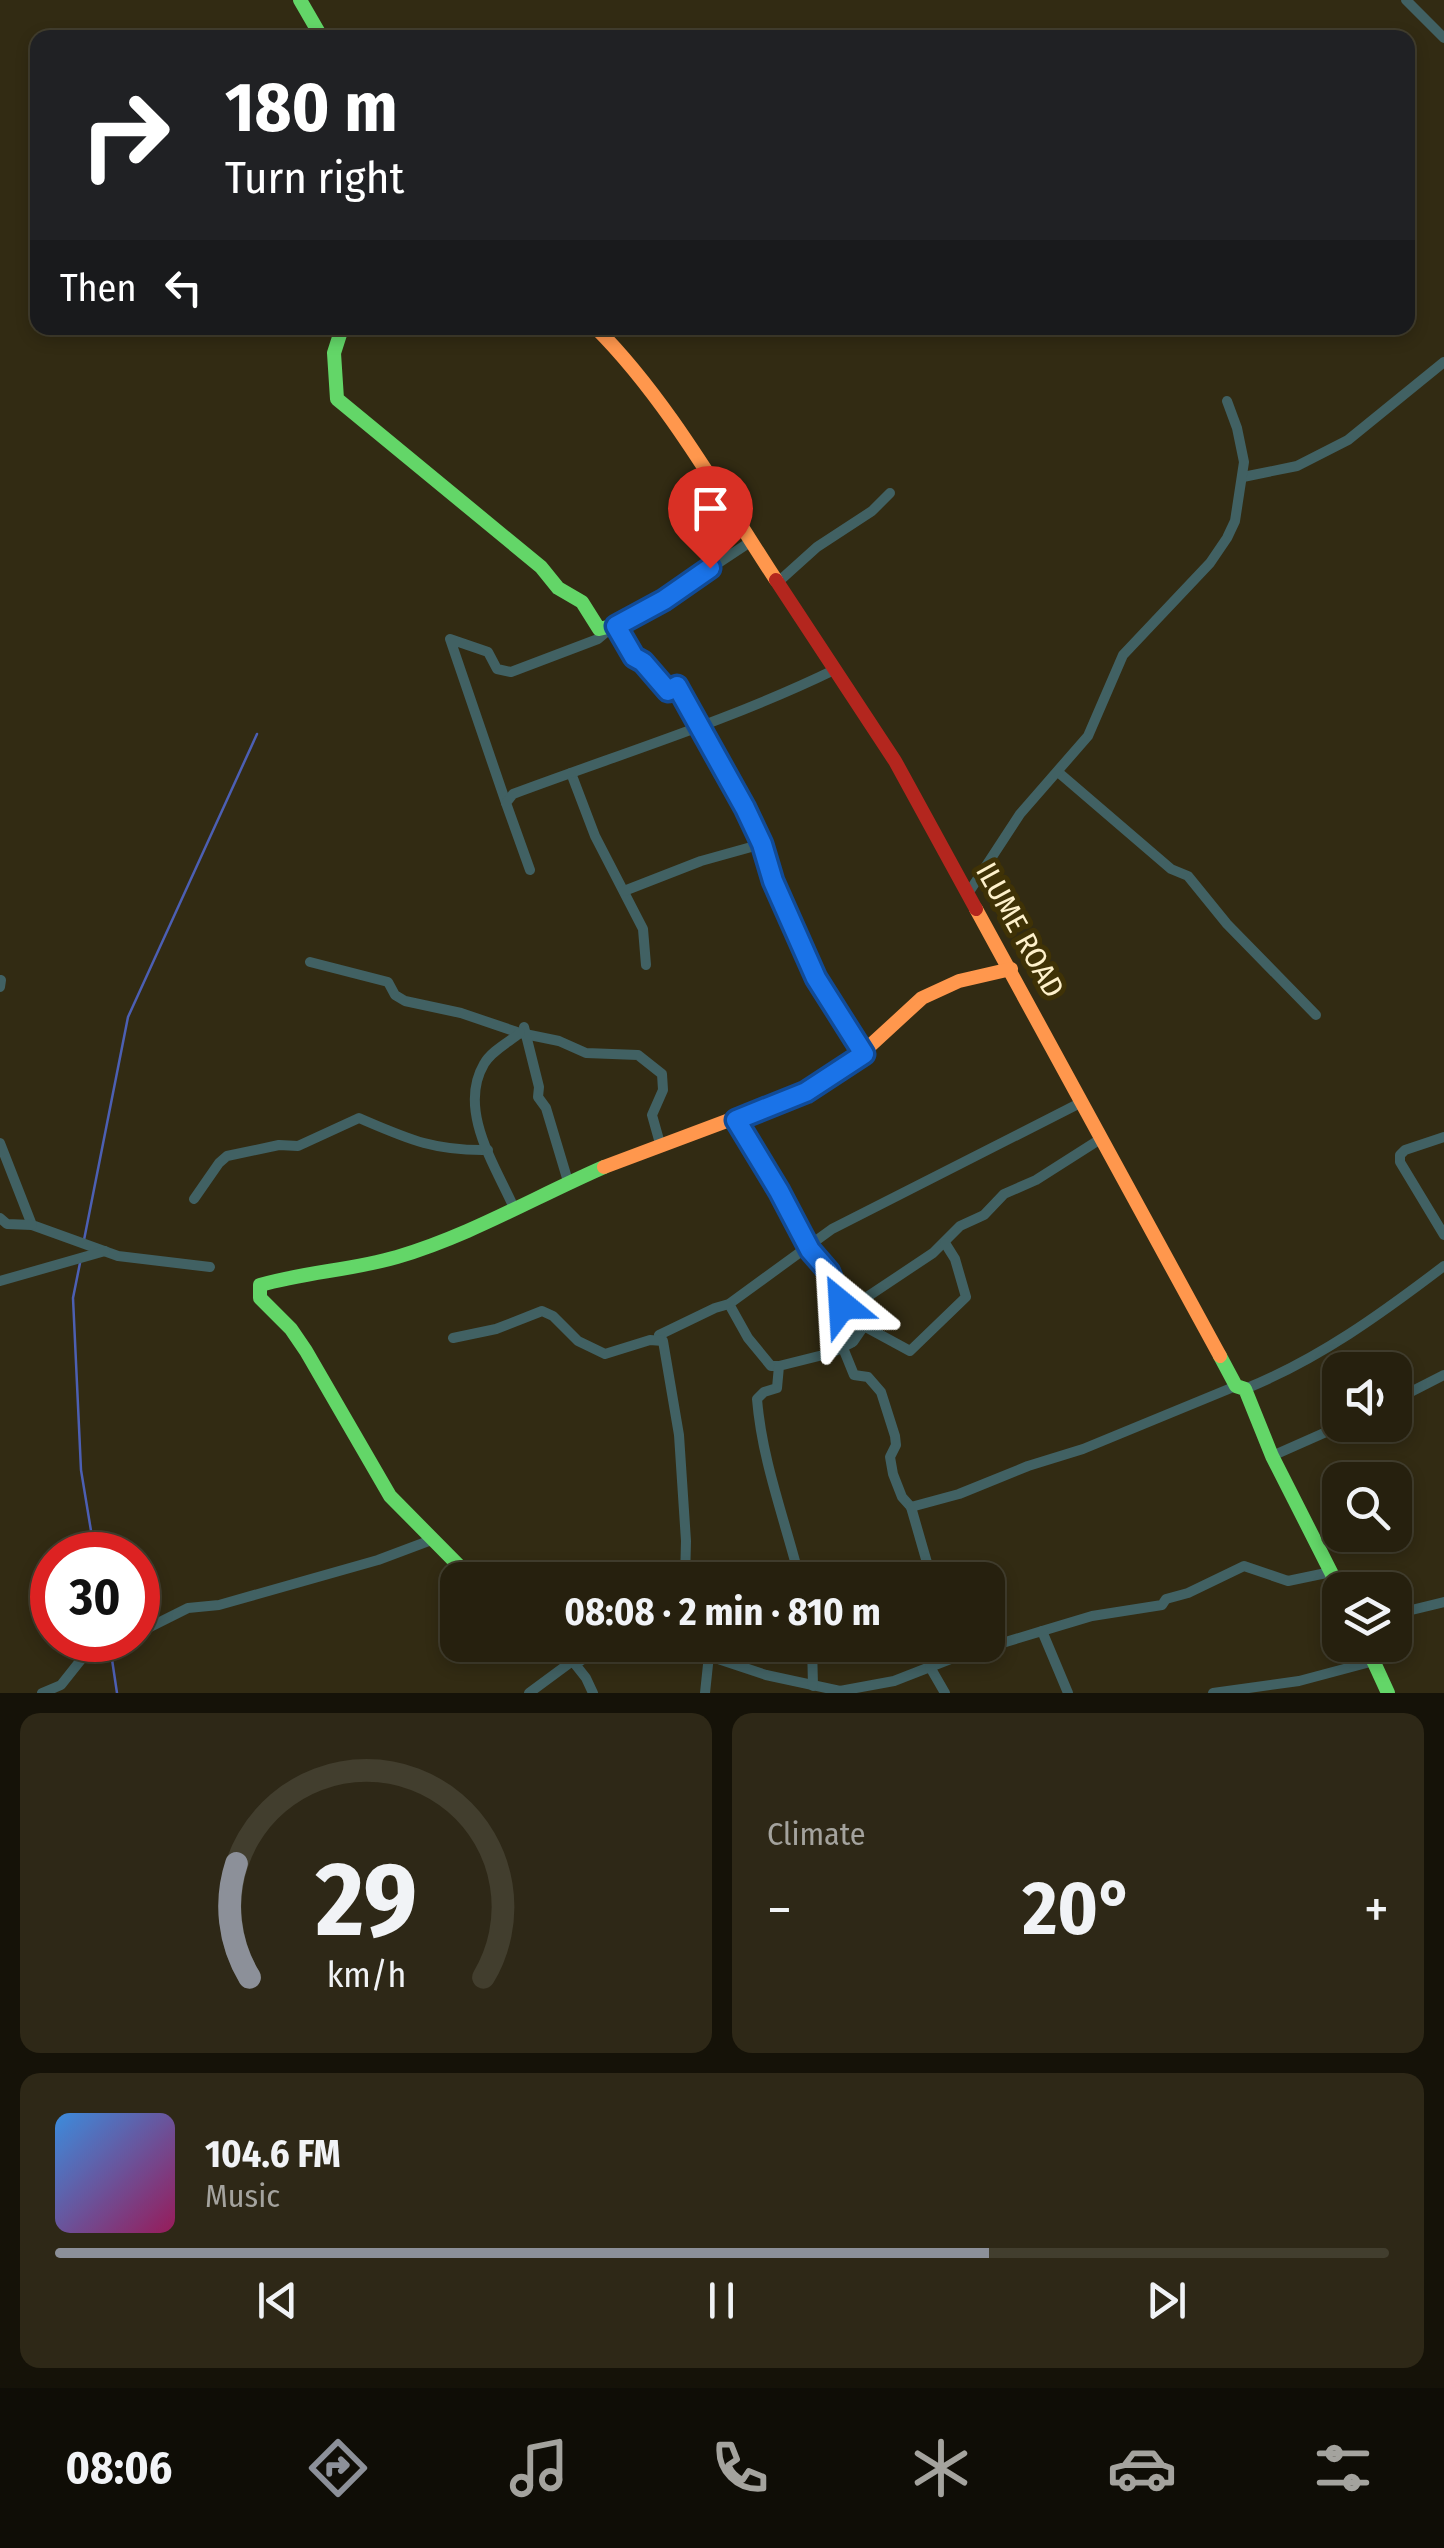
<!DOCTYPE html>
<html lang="en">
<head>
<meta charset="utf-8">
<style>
  :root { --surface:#26200e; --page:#2e2817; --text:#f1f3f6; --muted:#a4a39e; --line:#423e2e; --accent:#8c9099 }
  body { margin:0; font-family:"Fira Sans Condensed",sans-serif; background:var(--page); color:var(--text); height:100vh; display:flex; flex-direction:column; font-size:38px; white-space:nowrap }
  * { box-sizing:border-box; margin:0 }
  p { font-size:32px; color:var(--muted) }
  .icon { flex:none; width:55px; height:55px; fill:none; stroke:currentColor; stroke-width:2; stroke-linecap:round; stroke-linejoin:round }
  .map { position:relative; height:1693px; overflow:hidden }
  .sheet { display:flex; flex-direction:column; gap:20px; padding:20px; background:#151208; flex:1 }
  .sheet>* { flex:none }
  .banner { position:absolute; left:30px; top:30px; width:1385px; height:305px; border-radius:20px; box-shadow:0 5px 15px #0003,0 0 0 2px var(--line); background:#202124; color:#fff; overflow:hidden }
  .controls { position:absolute; left:1322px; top:1352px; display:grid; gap:20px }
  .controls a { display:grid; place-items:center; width:90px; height:90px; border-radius:20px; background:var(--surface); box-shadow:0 5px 15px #0003,0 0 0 2px var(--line); font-size:50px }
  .speed { position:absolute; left:30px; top:1532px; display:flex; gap:20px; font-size:50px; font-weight:700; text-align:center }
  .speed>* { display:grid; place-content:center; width:130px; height:130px; border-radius:50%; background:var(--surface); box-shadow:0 5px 15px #0003,0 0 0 2px var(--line); line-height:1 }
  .speed .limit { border:15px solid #d22; background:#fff; color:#111 }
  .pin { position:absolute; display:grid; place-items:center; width:85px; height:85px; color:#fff; margin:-102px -42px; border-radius:50% 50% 50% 0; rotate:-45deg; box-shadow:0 0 10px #0007 }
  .pin .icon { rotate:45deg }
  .me { position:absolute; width:110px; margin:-55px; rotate:333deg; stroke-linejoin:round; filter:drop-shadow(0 0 8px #0008) }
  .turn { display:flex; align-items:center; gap:35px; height:210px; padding:0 30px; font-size:45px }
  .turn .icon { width:130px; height:130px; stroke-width:2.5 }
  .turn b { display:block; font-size:70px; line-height:85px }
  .then { display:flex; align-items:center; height:95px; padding:0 30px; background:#0003; gap:20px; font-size:38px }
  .big { font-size:75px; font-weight:700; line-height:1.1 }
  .sheet .tile { flex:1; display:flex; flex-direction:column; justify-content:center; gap:15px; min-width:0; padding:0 35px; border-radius:20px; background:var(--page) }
  .sheet .dial { align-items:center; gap:0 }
  .dial svg { height:260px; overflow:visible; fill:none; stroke:var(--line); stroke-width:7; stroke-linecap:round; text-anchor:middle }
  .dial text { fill:var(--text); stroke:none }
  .song { display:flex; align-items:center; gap:30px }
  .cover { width:120px; height:120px; border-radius:15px; background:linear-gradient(135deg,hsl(210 70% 55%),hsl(330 70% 35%)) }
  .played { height:10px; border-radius:5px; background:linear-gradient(90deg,var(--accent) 70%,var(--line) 70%) }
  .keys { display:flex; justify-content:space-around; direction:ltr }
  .heat { display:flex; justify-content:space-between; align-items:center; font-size:55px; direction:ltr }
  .sheet .tiles { flex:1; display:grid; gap:20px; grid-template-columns:1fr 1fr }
  .tile:last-child { grid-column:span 2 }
  .trip { position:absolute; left:440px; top:1562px; width:565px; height:100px; border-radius:20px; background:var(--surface); box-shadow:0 5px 15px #0003,0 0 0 2px var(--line); font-weight:700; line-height:100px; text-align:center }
  .menu { display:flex; height:160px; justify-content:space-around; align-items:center; background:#0f0d06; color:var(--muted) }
  .menu .icon { width:70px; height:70px }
  .menu .current { color:var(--accent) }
  .menu b { font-size:45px; color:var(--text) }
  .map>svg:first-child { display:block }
</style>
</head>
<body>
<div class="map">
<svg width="1444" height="1693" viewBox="0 0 1444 1693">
  <rect width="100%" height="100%" fill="#322b13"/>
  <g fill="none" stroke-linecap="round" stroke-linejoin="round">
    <g stroke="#4c5fb3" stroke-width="2.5">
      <polyline points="84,1240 128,1017 257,734"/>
      <polyline points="80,1263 73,1298 81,1470 95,1555"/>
      <polyline points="110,1646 117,1693"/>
    </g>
    <g stroke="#416163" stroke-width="10">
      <polyline points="1406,0 1444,38"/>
      <polyline points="1243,477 1297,466 1348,440 1444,362"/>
      <polyline points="777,583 817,547 872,511 890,493"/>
      <polyline points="616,625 664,599 750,542"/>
      <polyline points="1058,772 1171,869 1188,876 1227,924 1316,1015"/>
      <polyline points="571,773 595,836 643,929 646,965"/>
      <polyline points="506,803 450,639 488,652 497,669 511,672 598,639 611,628"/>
      <path d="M 530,870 L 506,803 L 513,794 C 620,754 731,720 834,670"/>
      <polyline points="624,891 701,861 762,844"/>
      <polyline points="969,892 1020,814 1088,736 1123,655 1210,563 1227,538 1235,521 1244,462 1237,428 1227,401"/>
      <polyline points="310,962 388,982 395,995 405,1001 461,1013 520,1033 559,1041 586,1053 638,1055 662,1074 663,1090 652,1115 661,1147"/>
      <polyline points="0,987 1,980"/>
      <polyline points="524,1027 539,1087 538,1097 546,1108 567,1178"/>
      <polyline points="736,1120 779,1191 809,1250 829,1272 846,1311 933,1253 960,1226 984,1215 1004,1194 1036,1180 1102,1138"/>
      <polyline points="1444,1137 1405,1150 1400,1155 1400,1162 1444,1235"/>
      <polyline points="0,1143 32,1225 118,1256 210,1267"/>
      <path d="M 194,1199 L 219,1163 L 227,1156 L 279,1145 L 298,1146 L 359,1118 C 408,1139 433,1151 488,1150"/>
      <path d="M 514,1208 C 496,1167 457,1110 484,1064 C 491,1051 509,1042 520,1033"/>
      <polyline points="0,1218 7,1224 32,1225"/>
      <polyline points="0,1281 105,1251"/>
      <polyline points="729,1304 748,1338 771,1366 779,1366"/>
      <polyline points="659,1335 715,1308 729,1304 832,1229 1082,1102"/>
      <polyline points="453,1338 496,1329 542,1311 553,1316 578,1341 605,1354 650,1340 663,1341 679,1435 686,1541 685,1580"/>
      <polyline points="853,1342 864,1326 910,1351 966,1297 955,1259 945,1243"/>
      <polyline points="843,1348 854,1375 868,1377 881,1392 895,1436 896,1445 890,1457 893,1474 902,1497 911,1507"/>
      <path d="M 1245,1389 C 1319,1359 1381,1314 1444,1266"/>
      <polyline points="1395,1400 1444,1375"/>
      <polyline points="1272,1456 1342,1425"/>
      <path d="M 800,1580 C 785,1520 762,1461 757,1399 L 764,1392 L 777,1388 L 779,1366 L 831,1353 L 851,1343 L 843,1310"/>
      <polyline points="932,1580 911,1507 959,1494 1028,1466 1083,1449 1236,1386"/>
      <polyline points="1395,1614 1444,1602"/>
      <polyline points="1042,1631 1092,1616 1162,1605 1166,1599 1188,1593 1244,1566 1288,1581 1331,1572"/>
      <polyline points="138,1633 188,1608 219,1605 378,1560 434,1539"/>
      <polyline points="560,1645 586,1678 593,1693"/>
      <polyline points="676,1645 766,1675 840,1691 894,1681 953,1658 1042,1631 1068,1693"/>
      <polyline points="812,1645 813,1686"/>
      <polyline points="575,1664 607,1645"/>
      <polyline points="930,1667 945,1693"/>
      <polyline points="42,1693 61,1685 88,1651 124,1640"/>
      <polyline points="529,1693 571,1662"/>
      <polyline points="705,1693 709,1655"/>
      <polyline points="1213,1693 1299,1681 1374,1661"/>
    </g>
    <g stroke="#63d668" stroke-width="14">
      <polyline points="300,0 322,38"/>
      <polyline points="342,328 334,353 337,399 541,567 558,588 582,602 599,629 616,625 634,657 653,671 669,691 677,686 755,829"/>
      <polyline points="1220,1356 1236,1386 1245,1389 1272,1456 1340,1590"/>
      <path d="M 473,1580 L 390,1496 L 306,1351 L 291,1329 L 260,1298 L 260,1285 C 305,1272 352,1270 397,1257 C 469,1236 535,1197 604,1167"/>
      <polyline points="1366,1645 1388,1693"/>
    </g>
    <g stroke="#ff974d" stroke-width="14">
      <path d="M 596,328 C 667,399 721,496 776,580"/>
      <polyline points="976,909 1220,1356"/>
      <polyline points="604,1167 804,1092 848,1066 922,998 959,981 1011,969"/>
    </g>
    <g stroke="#b3261e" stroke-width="14">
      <polyline points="776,580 895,761 976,909"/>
      <polyline points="755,829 773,881 816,978 864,1054"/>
    </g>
  </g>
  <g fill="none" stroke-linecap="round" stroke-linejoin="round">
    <defs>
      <polyline id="route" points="710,568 664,600 616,626 634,657 643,662 668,691 677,686 745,808 762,844 773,881 816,978 864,1054 806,1092 736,1120 779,1191 810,1250 829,1272 842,1305"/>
    </defs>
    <use href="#route" stroke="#114b97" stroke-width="25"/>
    <use href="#route" stroke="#1a73e8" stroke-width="18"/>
  </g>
  <g text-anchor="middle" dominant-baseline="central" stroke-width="10" stroke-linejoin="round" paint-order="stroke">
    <g font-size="30" fill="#fef1cb" stroke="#3f3206">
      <text transform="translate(1020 930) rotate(61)">ILUME ROAD</text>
    </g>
  </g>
</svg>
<div class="controls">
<a><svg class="icon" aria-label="sound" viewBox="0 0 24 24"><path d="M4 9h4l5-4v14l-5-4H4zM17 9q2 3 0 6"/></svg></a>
<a><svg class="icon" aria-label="search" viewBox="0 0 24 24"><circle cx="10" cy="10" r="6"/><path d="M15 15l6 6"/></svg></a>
<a><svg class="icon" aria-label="layers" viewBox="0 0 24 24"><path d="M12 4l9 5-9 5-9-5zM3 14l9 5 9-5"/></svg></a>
</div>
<div class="speed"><div class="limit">30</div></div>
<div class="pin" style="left:710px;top:568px;background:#d93025"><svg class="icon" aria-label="arrive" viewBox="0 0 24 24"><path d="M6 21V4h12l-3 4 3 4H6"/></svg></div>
<svg class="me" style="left:842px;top:1305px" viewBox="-20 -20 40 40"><path d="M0-17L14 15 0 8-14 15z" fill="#1a73e8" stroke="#fff" stroke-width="4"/></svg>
<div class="trip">08:08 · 2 min · 810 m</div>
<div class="banner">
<div class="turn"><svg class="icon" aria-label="right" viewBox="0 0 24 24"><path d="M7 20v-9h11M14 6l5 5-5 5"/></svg><div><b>180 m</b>Turn right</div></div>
<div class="then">Then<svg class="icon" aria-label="left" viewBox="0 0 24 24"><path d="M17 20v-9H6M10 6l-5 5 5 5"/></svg></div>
</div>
</div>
<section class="sheet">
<div class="tiles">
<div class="tile dial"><svg viewBox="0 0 100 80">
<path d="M14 69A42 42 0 1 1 86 69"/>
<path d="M14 69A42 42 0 0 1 10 34" stroke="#8c9099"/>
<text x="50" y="56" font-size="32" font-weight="700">29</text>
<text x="50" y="72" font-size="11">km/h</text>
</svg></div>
<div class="tile"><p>Climate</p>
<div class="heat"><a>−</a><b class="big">20°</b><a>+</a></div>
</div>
<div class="tile">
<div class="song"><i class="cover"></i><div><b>104.6 FM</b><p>Music</p></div></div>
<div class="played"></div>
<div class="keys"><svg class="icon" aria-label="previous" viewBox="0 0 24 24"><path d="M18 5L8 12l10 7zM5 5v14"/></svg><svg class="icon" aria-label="pause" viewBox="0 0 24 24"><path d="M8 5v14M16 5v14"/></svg><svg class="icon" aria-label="next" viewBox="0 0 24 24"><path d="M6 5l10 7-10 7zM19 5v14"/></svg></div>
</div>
</div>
</section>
<nav class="menu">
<b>08:06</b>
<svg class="icon current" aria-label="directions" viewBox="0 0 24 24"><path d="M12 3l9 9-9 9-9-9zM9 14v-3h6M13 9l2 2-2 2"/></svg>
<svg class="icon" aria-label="music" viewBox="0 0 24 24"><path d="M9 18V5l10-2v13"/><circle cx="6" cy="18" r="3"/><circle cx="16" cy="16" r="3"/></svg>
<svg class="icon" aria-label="phone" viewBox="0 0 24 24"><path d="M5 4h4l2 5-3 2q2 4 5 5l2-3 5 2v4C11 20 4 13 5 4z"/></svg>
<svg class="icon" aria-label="climate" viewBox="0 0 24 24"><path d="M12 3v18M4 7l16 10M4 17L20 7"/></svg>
<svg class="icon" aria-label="car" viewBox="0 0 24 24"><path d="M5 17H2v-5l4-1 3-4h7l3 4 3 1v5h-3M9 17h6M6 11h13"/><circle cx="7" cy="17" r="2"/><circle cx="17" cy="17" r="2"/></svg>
<svg class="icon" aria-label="filters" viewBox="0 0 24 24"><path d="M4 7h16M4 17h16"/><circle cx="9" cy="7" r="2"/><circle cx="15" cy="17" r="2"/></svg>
</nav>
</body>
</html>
